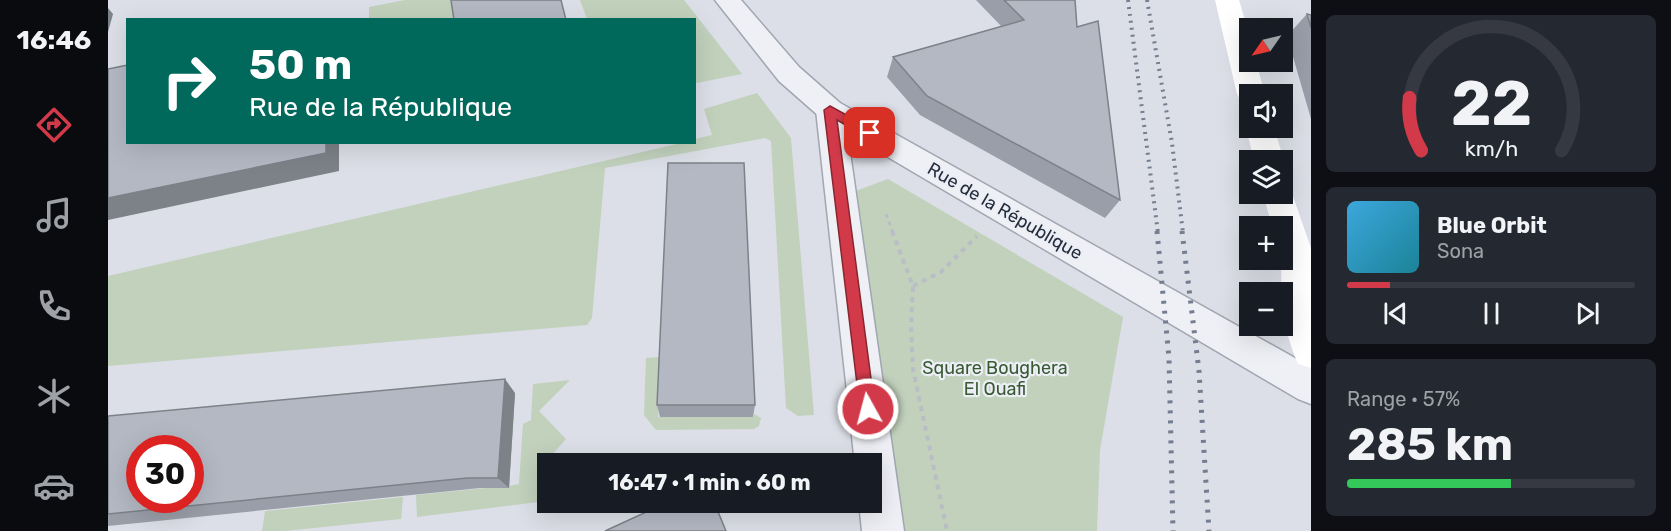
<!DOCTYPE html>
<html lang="en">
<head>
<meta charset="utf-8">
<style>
  :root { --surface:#171b24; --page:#242831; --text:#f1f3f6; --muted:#9ea1a6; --line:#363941; --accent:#d23a4a }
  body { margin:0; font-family:Rubik,sans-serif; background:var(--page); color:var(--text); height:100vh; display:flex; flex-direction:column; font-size:22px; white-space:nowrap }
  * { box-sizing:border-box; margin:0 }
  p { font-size:20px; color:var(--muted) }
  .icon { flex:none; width:33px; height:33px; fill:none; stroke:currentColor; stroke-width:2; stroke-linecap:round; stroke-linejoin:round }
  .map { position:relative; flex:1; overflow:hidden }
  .sheet { display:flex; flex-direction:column; gap:15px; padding:15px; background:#0d0f14; width:360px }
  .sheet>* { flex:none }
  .hud { position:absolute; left:18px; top:18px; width:570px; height:126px; border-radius:0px; box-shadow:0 6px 24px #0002; background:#00695c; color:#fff; overflow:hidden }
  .needle { width:39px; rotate:236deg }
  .controls { position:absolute; left:1131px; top:18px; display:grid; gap:12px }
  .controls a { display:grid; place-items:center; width:54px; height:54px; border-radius:0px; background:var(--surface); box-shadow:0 6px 24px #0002; font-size:30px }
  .speed { position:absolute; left:18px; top:435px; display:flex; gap:12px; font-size:30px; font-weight:700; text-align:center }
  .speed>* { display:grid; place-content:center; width:78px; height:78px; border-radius:50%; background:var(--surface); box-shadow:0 6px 24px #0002; line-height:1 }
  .speed .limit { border:9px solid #d22; background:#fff; color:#111 }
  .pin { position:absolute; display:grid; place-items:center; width:51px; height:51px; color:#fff; margin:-26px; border-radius:12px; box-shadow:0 3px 9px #0006 }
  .me { position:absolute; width:66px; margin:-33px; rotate:353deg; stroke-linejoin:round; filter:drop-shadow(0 0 4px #0008) }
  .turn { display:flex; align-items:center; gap:21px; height:126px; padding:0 24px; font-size:27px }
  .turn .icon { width:78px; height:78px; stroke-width:2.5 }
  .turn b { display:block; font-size:42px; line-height:51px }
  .big { font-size:45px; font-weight:700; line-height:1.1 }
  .sheet .widget { flex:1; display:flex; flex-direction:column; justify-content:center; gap:9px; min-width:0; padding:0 21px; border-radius:9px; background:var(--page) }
  .sheet .dial { align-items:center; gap:0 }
  .dial svg { height:156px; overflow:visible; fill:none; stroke:var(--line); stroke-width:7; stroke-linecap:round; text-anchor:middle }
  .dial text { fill:var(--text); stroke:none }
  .song { display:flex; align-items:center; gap:18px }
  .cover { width:72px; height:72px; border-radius:9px; background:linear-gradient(135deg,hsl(200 70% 55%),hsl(190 70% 35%)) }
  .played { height:6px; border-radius:3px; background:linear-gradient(90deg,var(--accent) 15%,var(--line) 15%) }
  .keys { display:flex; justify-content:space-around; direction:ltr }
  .charge { height:9px; border-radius:4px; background:linear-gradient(90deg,#34c759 57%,var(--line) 0) }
  .trip { position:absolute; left:429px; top:453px; width:345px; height:60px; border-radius:0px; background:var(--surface); box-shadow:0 6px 24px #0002; font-weight:700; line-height:60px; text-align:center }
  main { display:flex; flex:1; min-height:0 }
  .dock { display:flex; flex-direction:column; width:108px; justify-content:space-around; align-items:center; background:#090b0e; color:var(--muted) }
  .dock .icon { width:42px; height:42px }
  .dock .active { color:var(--accent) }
  .dock b { font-size:27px; color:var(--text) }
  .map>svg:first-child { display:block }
</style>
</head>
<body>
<main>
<nav class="dock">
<b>16:46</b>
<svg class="icon active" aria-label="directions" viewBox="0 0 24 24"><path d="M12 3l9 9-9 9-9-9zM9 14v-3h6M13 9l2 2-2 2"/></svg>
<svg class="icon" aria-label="music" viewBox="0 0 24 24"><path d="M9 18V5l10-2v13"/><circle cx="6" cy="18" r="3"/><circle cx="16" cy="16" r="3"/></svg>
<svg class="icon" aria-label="phone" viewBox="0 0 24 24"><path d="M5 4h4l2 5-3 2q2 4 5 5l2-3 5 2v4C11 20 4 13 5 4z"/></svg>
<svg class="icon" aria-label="climate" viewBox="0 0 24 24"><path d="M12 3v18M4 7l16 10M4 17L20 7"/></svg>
<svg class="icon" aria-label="car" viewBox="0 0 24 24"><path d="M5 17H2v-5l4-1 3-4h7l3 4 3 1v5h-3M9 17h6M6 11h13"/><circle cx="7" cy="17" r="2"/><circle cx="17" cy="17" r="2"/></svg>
</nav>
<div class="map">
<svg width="1203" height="531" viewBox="0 0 1203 531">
  <rect width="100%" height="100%" fill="#dcdfe7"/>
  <g fill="#c1d1bc">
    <polygon points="297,0 348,0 350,19 261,19 261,7"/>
    <polygon points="472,0 576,0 634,74 589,83 586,79 586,20 479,19"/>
    <polygon points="649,93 683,138 706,415 690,416 678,408 663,141 657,138 497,168 484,318 479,325 0,366 0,276 573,143 586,142 587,139 604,135 596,109"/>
    <polygon points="780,179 1015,317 992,450 989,531 791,531 745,192"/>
    <polygon points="554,357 550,417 646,417 646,414 653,418 651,426 646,429 548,430 536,415 538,358"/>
    <polygon points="462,380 431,411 458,439 429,472 439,483 439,501 309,517 308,495 398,486 401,488 401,486 411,484 415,424 423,420 425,384"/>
    <polygon points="295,497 293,519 177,531 154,531 157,511"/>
  </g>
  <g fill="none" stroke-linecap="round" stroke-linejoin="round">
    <defs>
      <polygon id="minor" points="722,100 732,103 736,110 796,531 754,531 751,502 764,502 764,464 747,464 708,110 712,103"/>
      <polygon id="tertiary" points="607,0 633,0 691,67 732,103 1203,367 1203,404 1190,399 712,117 671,81"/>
    </defs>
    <use href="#minor" stroke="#a1a6b1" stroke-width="3"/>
    <use href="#tertiary" stroke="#a1a6b1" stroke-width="3"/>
    <polyline stroke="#babdc5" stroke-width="3" stroke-dasharray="4 4" stroke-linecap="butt" points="778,214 785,233"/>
    <g stroke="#babdc5" stroke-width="4" stroke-dasharray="5 5" stroke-linecap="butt">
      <polyline points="784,231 805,286 803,324 805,369 839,531"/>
      <polyline points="805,286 833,272 869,236"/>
    </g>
    <use href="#minor" fill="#eef0f5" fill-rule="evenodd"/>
    <use href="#tertiary" fill="#eef0f5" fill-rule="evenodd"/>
    <g fill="#fff" fill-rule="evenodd">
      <polygon points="1107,0 1131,0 1142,37 1142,62 1148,62 1157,94 1142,94 1142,103 1133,101 1129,94"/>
      <polygon points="1142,121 1142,128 1166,128 1176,160 1174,163 1174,160 1146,160 1138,128"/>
      <path d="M 1174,183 L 1181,185 L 1203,248 L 1203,368 L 1190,364 C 1180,341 1174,317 1174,292 L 1173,292 L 1174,226 L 1164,226 L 1155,194 L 1174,194 Z"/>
    </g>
    <g stroke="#757e91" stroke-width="4" stroke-dasharray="2 5" stroke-linecap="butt">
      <polyline points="1020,0 1050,233"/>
      <polyline points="1039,0 1064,143 1075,233"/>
    </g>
    <g stroke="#757e91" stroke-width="5" stroke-dasharray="3 7" stroke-linecap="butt">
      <polyline points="1049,231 1061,358 1065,531"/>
      <polyline points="1074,231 1091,371 1101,531"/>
    </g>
  </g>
  <g fill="#9a9ea8">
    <polygon points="868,0 967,0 969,27 1012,200 997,218 812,115 779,77 785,57 893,26"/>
    <polygon points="1199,14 1203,15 1203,119 1179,36"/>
    <polygon points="407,393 401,488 372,488 0,526 0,416"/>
    <polygon points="549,405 647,405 645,417 552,417"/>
  </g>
  <g fill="#7d8188">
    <polygon points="0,8 5,14 0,32"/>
    <polygon points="218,142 231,142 231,171 0,220 0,198"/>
    <polygon points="397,379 407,393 401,488 390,478"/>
  </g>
  <g fill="#b3b8c3" stroke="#7d8188" stroke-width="1.5" fill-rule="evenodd">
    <polygon points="343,0 453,0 458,20 346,20"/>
    <polygon points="896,0 967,0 969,27 990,21 1012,200 819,96 785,57 916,20"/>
    <polygon points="1199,14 1203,15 1203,28"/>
    <polygon points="20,65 20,142 218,142 218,153 0,198 0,69"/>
    <polygon points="560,163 636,163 647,405 549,405"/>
    <path d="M 397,379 L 390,478 L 359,478 L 0,514 L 0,416 ZM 32,448 L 82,448 L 82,500 L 32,500 Z"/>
    <polygon points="560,502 606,502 618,531 497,531"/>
  </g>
  <polygon fill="#d23a4a" stroke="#882630" stroke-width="1.5" points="722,106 766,130 768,133 766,136 757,136 729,120 767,409 765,414 760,416 754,414 752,409 716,110"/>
  <g text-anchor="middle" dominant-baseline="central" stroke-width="4.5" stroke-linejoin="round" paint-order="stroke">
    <g font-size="18" fill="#252d3d" stroke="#ebeef4">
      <text transform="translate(897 211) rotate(30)">Rue de la République</text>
    </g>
    <g font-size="18" fill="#385932" stroke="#ebeef4">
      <text x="887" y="368">Square Boughera<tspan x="887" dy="21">El Ouafi</tspan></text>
    </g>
  </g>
</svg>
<div class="controls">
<a><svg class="needle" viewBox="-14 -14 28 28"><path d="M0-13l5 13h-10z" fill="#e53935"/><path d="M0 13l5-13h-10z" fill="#9ea1a6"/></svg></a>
<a><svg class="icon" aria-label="sound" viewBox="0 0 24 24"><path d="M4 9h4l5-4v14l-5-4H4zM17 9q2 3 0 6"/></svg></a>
<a><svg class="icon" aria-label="layers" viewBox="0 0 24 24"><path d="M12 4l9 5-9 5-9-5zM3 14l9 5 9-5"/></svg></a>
<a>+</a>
<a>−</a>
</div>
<div class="speed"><div class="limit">30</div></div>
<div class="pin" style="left:762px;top:133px;background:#d93025"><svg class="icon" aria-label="arrive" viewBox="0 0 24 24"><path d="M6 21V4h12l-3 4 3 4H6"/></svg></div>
<svg class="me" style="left:760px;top:409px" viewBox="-20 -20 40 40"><circle r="17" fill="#d23a4a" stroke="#fff" stroke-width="3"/><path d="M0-11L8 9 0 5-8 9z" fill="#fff"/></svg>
<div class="trip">16:47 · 1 min · 60 m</div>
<div class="hud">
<div class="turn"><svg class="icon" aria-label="right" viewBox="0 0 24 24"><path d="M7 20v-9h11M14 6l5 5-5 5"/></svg><div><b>50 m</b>Rue de la République</div></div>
</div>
</div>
<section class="sheet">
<div class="widget dial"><svg viewBox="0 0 100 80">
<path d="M14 69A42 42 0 1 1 86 69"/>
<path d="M14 69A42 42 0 0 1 8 42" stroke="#d23a4a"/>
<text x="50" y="56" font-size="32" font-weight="700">22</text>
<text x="50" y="72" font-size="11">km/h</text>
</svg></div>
<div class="widget">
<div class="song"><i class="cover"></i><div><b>Blue Orbit</b><p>Sona</p></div></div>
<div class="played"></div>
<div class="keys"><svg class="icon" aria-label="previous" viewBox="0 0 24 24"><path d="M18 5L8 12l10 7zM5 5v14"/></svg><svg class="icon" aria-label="pause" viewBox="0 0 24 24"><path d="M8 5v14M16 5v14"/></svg><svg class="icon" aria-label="next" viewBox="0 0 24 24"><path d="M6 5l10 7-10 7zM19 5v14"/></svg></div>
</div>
<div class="widget"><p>Range · 57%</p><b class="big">285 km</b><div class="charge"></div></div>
</section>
</main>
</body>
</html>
